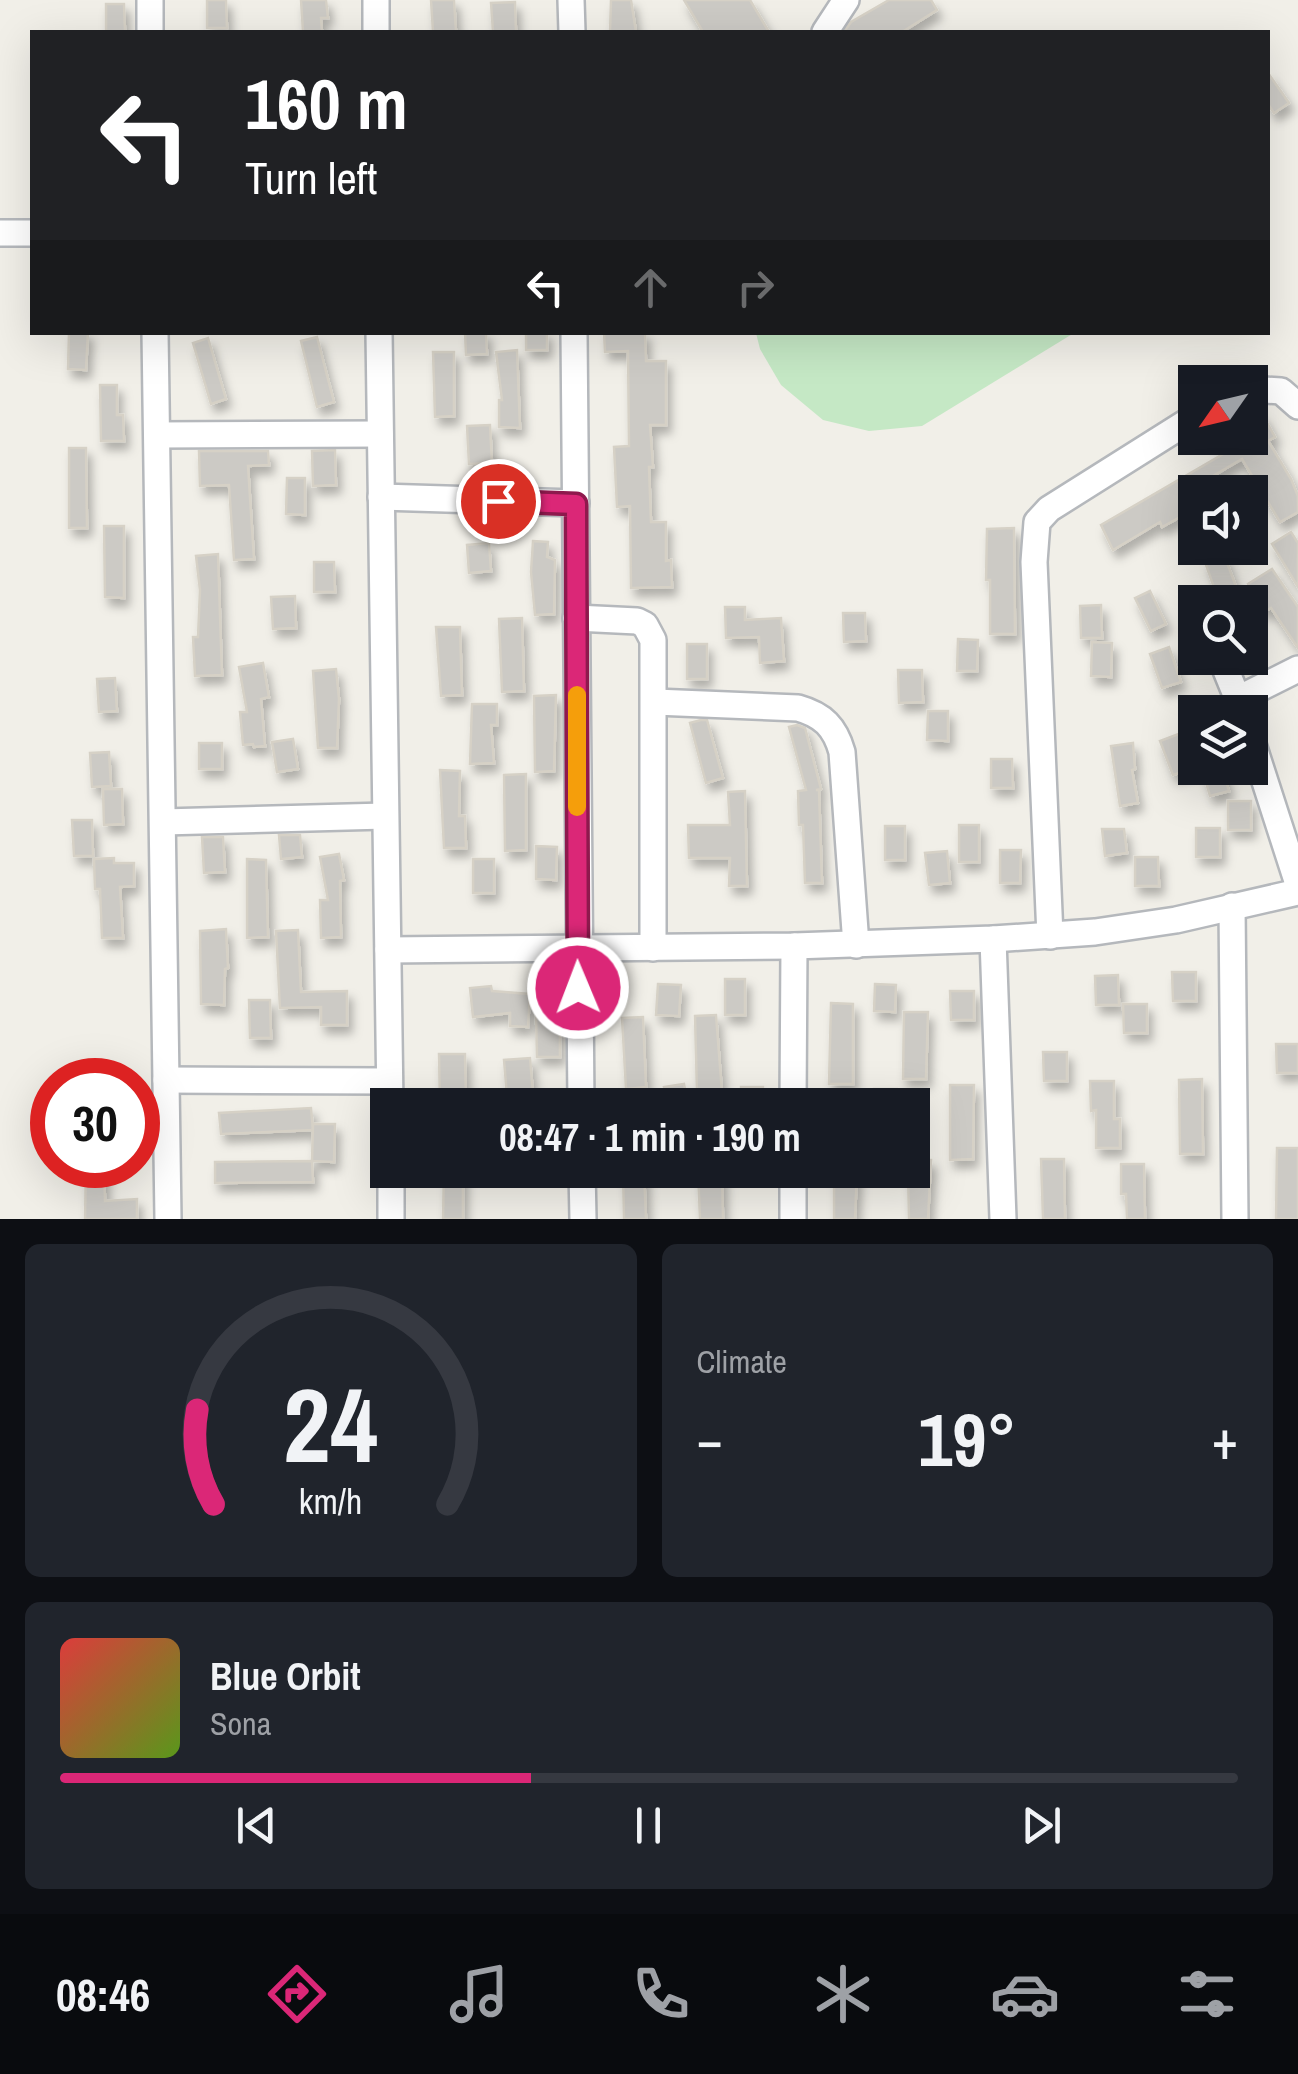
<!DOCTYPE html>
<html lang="en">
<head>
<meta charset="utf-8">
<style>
  :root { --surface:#171b24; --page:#20242c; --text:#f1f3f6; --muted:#9ea1a6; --line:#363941; --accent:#db2777 }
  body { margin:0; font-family:"Archivo Narrow",sans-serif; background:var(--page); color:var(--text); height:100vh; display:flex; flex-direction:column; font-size:38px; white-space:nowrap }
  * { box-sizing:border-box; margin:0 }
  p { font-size:32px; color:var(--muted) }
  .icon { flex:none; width:55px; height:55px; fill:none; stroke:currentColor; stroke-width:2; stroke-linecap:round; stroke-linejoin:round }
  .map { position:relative; height:1219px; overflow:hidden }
  .drawer { display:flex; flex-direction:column; gap:25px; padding:25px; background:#0d0f14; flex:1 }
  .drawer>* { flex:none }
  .guide { position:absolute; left:30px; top:30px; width:1240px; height:305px; border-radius:0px; box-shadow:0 10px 40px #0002; background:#202124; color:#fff; overflow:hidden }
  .needle { width:65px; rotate:236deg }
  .buttons { position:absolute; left:1178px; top:365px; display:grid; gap:20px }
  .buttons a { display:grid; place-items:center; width:90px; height:90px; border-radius:0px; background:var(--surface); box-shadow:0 10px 40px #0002; font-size:50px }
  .speed { position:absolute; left:30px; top:1058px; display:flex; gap:20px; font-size:50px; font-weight:700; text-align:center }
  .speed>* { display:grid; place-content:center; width:130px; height:130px; border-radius:50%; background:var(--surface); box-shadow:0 10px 40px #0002; line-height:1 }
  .speed .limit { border:15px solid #d22; background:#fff; color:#111 }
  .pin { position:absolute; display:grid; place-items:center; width:85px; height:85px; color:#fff; margin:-42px; border:5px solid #fff; border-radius:50%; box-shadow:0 2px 10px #0007 }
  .me { position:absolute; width:110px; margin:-55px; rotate:359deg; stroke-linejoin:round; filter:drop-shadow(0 0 8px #0008) }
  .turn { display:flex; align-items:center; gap:35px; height:210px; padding:0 50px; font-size:45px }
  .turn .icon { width:130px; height:130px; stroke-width:2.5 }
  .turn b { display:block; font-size:70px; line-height:85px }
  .lanes { display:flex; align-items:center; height:95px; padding:0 50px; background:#0003; justify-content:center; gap:50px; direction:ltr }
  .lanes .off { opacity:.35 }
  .big { font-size:75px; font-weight:800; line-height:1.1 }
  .drawer .tile { flex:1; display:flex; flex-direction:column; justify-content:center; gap:15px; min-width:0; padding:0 35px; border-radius:15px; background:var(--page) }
  .drawer .dial { align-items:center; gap:0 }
  .dial svg { height:260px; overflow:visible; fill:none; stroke:var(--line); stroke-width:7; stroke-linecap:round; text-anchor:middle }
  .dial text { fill:var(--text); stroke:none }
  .song { display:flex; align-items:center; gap:30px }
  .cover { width:120px; height:120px; border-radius:15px; background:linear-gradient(135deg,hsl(0 70% 55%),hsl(90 70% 35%)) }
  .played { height:10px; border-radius:5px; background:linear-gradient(90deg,var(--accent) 40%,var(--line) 40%) }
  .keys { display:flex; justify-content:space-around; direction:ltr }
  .heat { display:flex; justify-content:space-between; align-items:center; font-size:55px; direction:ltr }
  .drawer .tiles { flex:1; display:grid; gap:25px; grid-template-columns:1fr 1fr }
  .tile:last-child { grid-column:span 2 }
  .trip { position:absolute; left:370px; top:1088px; width:560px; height:100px; border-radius:0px; background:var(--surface); box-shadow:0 10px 40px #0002; font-weight:800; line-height:100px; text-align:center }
  .tabs { display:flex; height:160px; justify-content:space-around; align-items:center; background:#090b0e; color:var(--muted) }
  .tabs .icon { width:70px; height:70px }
  .tabs .selected { color:var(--accent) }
  .tabs b { font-size:45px; color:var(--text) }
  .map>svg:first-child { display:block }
</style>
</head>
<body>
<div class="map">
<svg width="1298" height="1219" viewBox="0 0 1298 1219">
  <defs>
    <filter id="shadow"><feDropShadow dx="4.5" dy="8" stdDeviation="5" flood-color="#0004"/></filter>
  </defs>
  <rect width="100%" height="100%" fill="#f1efe8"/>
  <polygon fill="#c5e8c5" points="756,333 756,332 1074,333 922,426 869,431 823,420 781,385 760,349"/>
  <g fill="#cccac5" stroke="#d6d1c6" stroke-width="2.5" filter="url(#shadow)">
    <polygon points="207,0 226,0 227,28 207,28"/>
    <polygon points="301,0 326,0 328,18 321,18 322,32 303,32"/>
    <polygon points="431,0 454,0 456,32 433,32"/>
    <polygon points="611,0 631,0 636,32 610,32"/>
    <polygon points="684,0 750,0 769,32 703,32"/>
    <polygon points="889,0 931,0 937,10 902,32 844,32 851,22"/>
    <polygon points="515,2 516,32 493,32 491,3"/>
    <polygon points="106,4 124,4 125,31 106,32"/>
    <polygon points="1268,73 1289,103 1274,113 1268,104"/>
    <polygon points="69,332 88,332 86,370 68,369"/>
    <polygon points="465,332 486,332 487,354 466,355"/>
    <rect x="526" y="332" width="21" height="18"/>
    <polygon points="604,332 645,332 646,361 666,361 666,425 650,425 653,467 649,467 651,522 666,522 666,561 671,560 672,587 631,588 630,506 617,507 614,447 629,446 628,351 605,352"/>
    <polygon points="317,337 334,402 317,407 301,341"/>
    <polygon points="208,338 226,399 211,404 193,343"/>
    <polygon points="517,350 520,428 499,427 499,400 502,400 496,352"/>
    <polygon points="433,352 454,352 454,416 435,417"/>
    <polygon points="100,385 117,385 117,415 123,415 124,441 101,441"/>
    <polygon points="1250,412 1254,419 1262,414 1275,437 1268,441 1291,479 1298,496 1298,512 1280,522 1242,459 1208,479 1216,492 1195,492 1195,506 1181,514 1182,516 1162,527 1160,522 1113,550 1101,525 1223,454 1213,438 1250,438"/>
    <polygon points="490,425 492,463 469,464 467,426"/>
    <polygon points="69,448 86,448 87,528 69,528"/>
    <polygon points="335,450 336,485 313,486 312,451"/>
    <polygon points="199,451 268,451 269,465 248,466 254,559 234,560 229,485 200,486"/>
    <polygon points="287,478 305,478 305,515 286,514"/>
    <polygon points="104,526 124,526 124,598 105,597"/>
    <polygon points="1014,528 1015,634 990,634 990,580 986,580 987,529"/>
    <polygon points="1291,532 1298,543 1298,587 1272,544"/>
    <polygon points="533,541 548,542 547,557 555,560 554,614 535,615 531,572"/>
    <polygon points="489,543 491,571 469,573 467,545"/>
    <polygon points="218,554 222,675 195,676 193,637 198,637 200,590 196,556"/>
    <polygon points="1224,555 1237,589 1217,596 1205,562"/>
    <polygon points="314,562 334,562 335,592 314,592"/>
    <polygon points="1272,569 1298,607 1298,648 1271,608 1264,612 1248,584"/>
    <polygon points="1150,591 1166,624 1151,631 1135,598"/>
    <polygon points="295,596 296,628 273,629 271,597"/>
    <polygon points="1101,605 1102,638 1081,638 1080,606"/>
    <polygon points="725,607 745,607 745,620 781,618 784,661 760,663 759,637 726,638"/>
    <polygon points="843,613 865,613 866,641 844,642"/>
    <polygon points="522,618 524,691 502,692 499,619"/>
    <polygon points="436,627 460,627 462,695 441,696"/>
    <polygon points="958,639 978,640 977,671 957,671"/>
    <polygon points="1092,642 1112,643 1111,677 1091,676"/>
    <rect x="687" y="644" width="20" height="35"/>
    <polygon points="1169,647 1181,682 1162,688 1150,654"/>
    <polygon points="263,663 269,697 261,699 265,746 254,747 253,744 243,745 240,712 247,712 239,667"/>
    <polygon points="336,669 339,699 337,748 318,748 313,671"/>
    <polygon points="898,670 922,670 923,702 899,703"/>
    <polygon points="115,678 117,711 99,712 97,679"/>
    <polygon points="556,695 554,771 535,772 534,696"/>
    <polygon points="472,704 497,704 497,725 491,725 494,763 470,764"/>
    <polygon points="928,711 948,711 948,741 927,740"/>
    <polygon points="701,720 707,720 723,778 706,783 690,723"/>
    <polygon points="797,725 805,728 821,789 816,790 819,790 822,883 805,883 803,825 799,825 798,791 806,790 789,727"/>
    <polygon points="1184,732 1195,768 1173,775 1160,741"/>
    <polygon points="293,739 298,769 277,772 272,742"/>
    <rect x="199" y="743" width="23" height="26"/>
    <polygon points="1133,743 1135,769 1132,770 1138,803 1120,806 1111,746"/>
    <polygon points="109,752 111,786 92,787 90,753"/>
    <polygon points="991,759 1012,759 1013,788 991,788"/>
    <polygon points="1202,768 1222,768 1229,791 1210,796"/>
    <polygon points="440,770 460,771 459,816 465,816 466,848 444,848"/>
    <polygon points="526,774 526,850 505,851 504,775"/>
    <polygon points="103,789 122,789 123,824 104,825"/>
    <polygon points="745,791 747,886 729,886 730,858 689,858 688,825 730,825 728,792"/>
    <rect x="1228" y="801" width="23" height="29"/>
    <polygon points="72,820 92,820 93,856 74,856"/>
    <rect x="959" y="825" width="20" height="37"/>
    <rect x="885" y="826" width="20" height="34"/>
    <rect x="1196" y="828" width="24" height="29"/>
    <polygon points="1102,829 1124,829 1127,853 1105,856"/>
    <polygon points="279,835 300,835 302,857 281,859"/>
    <polygon points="202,837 223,837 225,872 204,873"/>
    <polygon points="536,846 557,847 556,880 536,879"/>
    <polygon points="1000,850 1021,850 1020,883 1000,883"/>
    <polygon points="947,851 950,883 929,885 925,853"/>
    <polygon points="339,854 344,880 340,881 341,937 321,938 320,900 328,900 320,857"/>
    <polygon points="1135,857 1158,857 1159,886 1135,886"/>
    <polygon points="114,858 114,863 134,863 134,886 120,887 123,938 102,938 100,889 95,889 94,859"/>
    <polygon points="247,859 266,860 268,937 247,938"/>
    <rect x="473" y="859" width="21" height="34"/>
    <polygon points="226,929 228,968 225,969 224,1005 201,1004 200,931"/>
    <polygon points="298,930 301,992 347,991 347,1025 321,1025 321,1007 280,1008 276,931"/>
    <polygon points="1172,972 1196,972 1196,1001 1173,1001"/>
    <polygon points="1118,975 1119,1005 1096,1005 1095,976"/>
    <rect x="725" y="979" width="20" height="36"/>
    <polygon points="658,984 681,985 679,1016 656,1015"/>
    <polygon points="875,984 896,985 895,1012 874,1011"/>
    <polygon points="491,986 492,991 530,994 528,1027 510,1026 510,1013 473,1017 470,988"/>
    <polygon points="950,991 974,991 974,1020 951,1020"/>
    <polygon points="249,1000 270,1000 271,1038 250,1038"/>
    <polygon points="831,1003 853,1004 853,1084 829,1084"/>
    <polygon points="1123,1004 1147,1004 1147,1033 1124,1033"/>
    <polygon points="904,1012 928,1012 926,1079 903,1079"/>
    <polygon points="560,1014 560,1057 537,1057 536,1015"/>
    <polygon points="716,1015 722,1092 697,1093 695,1016"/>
    <polygon points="643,1017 646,1087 626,1089 622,1018"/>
    <polygon points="1276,1044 1298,1044 1298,1073 1277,1073"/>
    <polygon points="1043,1052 1067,1052 1067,1081 1044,1081"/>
    <polygon points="439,1054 465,1054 466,1105 440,1105"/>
    <polygon points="530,1058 533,1094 507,1096 504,1060"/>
    <polygon points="1202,1079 1203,1154 1180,1154 1179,1080"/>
    <polygon points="1090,1081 1114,1081 1114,1119 1120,1119 1120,1148 1096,1148 1096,1110 1091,1111"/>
    <polygon points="684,1084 688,1105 667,1105 664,1087"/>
    <polygon points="950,1085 974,1085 973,1159 950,1160"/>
    <rect x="741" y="1087" width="22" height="18"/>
    <rect x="874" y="1089" width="23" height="16"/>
    <polygon points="311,1108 313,1130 221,1134 219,1113"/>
    <polygon points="313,1124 335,1124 334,1162 312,1161"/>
    <polygon points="1277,1148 1298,1148 1298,1219 1276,1219"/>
    <polygon points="1041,1159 1064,1159 1065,1219 1043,1219"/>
    <polygon points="912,1160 931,1160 928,1219 909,1219 908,1170 912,1170"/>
    <polygon points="312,1161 313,1182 215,1183 215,1162"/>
    <polygon points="1121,1164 1144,1164 1145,1219 1127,1219 1126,1194 1121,1194"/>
    <polygon points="86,1165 104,1165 105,1201 137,1199 137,1219 85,1219"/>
    <polygon points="444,1170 463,1170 463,1219 443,1219"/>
    <polygon points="623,1170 644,1170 646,1219 624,1219"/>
    <polygon points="698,1170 722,1170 723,1219 700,1219"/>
    <polygon points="834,1170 857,1170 855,1219 834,1219"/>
  </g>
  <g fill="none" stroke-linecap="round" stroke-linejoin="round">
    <defs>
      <g id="minor">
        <polyline points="150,0 150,32"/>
        <polyline points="376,0 376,32"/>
        <polyline points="571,0 572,32"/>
        <polyline points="825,32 846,0"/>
        <polyline points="0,233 32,233"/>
        <polyline points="155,332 168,1219"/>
        <polyline points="379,332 390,1105"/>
        <polyline points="574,332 581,1105"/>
        <polyline points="1250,389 1281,391 1298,406"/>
        <polyline points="158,435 380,434"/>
        <polyline points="381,497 576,503"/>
        <polyline points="576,618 637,621 645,625 653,640 653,948"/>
        <polyline points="1221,658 1243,712"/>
        <polyline points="1238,699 1298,669"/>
        <path d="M 655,702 L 798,708 C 823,715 835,727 842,752 L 856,945"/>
        <polyline points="1250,735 1298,884"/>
        <polyline points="163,822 385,816"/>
        <polyline points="1232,906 1235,1219"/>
        <polyline points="1050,936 1034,562 1037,522 1049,509 1195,417"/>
        <polyline points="993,939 1003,1219"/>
        <polyline points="388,950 794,946 993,939 1095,932 1176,920 1298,892"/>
        <polyline points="166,1080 389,1081"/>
        <polyline points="793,1105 794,946"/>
        <polyline points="391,1170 391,1219"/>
        <polyline points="582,1170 583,1219"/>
        <polyline points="793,1219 793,1170"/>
      </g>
    </defs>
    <use href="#minor" stroke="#b5b8bc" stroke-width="30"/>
    <use href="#minor" stroke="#fff" stroke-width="25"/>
  </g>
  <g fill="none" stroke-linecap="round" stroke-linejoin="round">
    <defs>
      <polyline id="route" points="498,501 576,504 578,988"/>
    </defs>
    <use href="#route" stroke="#8e194d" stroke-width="25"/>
    <use href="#route" stroke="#db2777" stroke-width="18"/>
    <polyline stroke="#f59e0b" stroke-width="18" points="577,695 577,807"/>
  </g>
</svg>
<div class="buttons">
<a><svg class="needle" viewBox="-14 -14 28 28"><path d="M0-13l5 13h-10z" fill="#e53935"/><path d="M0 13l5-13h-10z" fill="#9ea1a6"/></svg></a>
<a><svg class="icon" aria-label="sound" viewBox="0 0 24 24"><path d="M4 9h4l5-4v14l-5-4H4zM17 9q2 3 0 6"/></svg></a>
<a><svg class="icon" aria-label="search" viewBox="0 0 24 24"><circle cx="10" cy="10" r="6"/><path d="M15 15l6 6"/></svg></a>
<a><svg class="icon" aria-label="layers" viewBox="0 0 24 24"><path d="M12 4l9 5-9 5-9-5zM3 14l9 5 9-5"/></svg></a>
</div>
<div class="speed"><div class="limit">30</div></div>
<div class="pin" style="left:498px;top:501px;background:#d93025"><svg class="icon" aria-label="arrive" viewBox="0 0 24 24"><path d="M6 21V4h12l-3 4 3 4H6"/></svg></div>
<svg class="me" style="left:578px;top:988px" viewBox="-20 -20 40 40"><circle r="17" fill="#db2777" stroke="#fff" stroke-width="3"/><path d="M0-11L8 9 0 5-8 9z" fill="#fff"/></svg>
<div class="trip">08:47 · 1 min · 190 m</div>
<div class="guide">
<div class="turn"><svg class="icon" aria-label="left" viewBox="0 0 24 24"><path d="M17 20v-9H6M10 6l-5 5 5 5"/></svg><div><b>160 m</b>Turn left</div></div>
<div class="lanes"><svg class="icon" aria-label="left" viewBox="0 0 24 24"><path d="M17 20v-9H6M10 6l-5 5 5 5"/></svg><svg class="icon off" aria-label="ahead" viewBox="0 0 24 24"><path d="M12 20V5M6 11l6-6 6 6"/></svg><svg class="icon off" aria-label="right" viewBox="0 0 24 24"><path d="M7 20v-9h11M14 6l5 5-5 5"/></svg></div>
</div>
</div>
<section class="drawer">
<div class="tiles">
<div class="tile dial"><svg viewBox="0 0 100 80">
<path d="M14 69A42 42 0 1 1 86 69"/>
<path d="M14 69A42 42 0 0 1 9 40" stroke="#db2777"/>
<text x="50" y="56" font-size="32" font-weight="700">24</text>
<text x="50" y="72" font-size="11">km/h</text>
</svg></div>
<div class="tile"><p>Climate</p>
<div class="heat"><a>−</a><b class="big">19°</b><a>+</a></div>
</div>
<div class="tile">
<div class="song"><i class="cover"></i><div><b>Blue Orbit</b><p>Sona</p></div></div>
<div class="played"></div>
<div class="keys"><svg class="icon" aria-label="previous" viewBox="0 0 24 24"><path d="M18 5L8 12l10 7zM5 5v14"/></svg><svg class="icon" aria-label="pause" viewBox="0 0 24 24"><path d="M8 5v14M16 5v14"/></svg><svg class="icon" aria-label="next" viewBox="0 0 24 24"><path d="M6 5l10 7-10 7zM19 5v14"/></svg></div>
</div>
</div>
</section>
<nav class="tabs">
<b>08:46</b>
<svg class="icon selected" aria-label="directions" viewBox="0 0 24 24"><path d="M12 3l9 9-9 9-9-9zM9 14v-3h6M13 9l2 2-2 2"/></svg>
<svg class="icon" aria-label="music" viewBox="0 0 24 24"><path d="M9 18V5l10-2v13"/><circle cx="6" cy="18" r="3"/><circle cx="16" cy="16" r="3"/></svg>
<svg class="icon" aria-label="phone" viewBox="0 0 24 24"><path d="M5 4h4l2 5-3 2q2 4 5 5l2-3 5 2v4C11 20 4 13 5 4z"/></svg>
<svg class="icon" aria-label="climate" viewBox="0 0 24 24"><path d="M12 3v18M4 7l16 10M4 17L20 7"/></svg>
<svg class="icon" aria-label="car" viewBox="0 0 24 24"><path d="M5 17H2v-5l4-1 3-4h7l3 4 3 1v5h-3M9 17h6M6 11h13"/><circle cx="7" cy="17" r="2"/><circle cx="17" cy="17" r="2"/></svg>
<svg class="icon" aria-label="filters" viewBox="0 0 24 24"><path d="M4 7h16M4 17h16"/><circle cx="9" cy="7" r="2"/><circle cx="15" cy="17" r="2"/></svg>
</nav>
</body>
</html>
